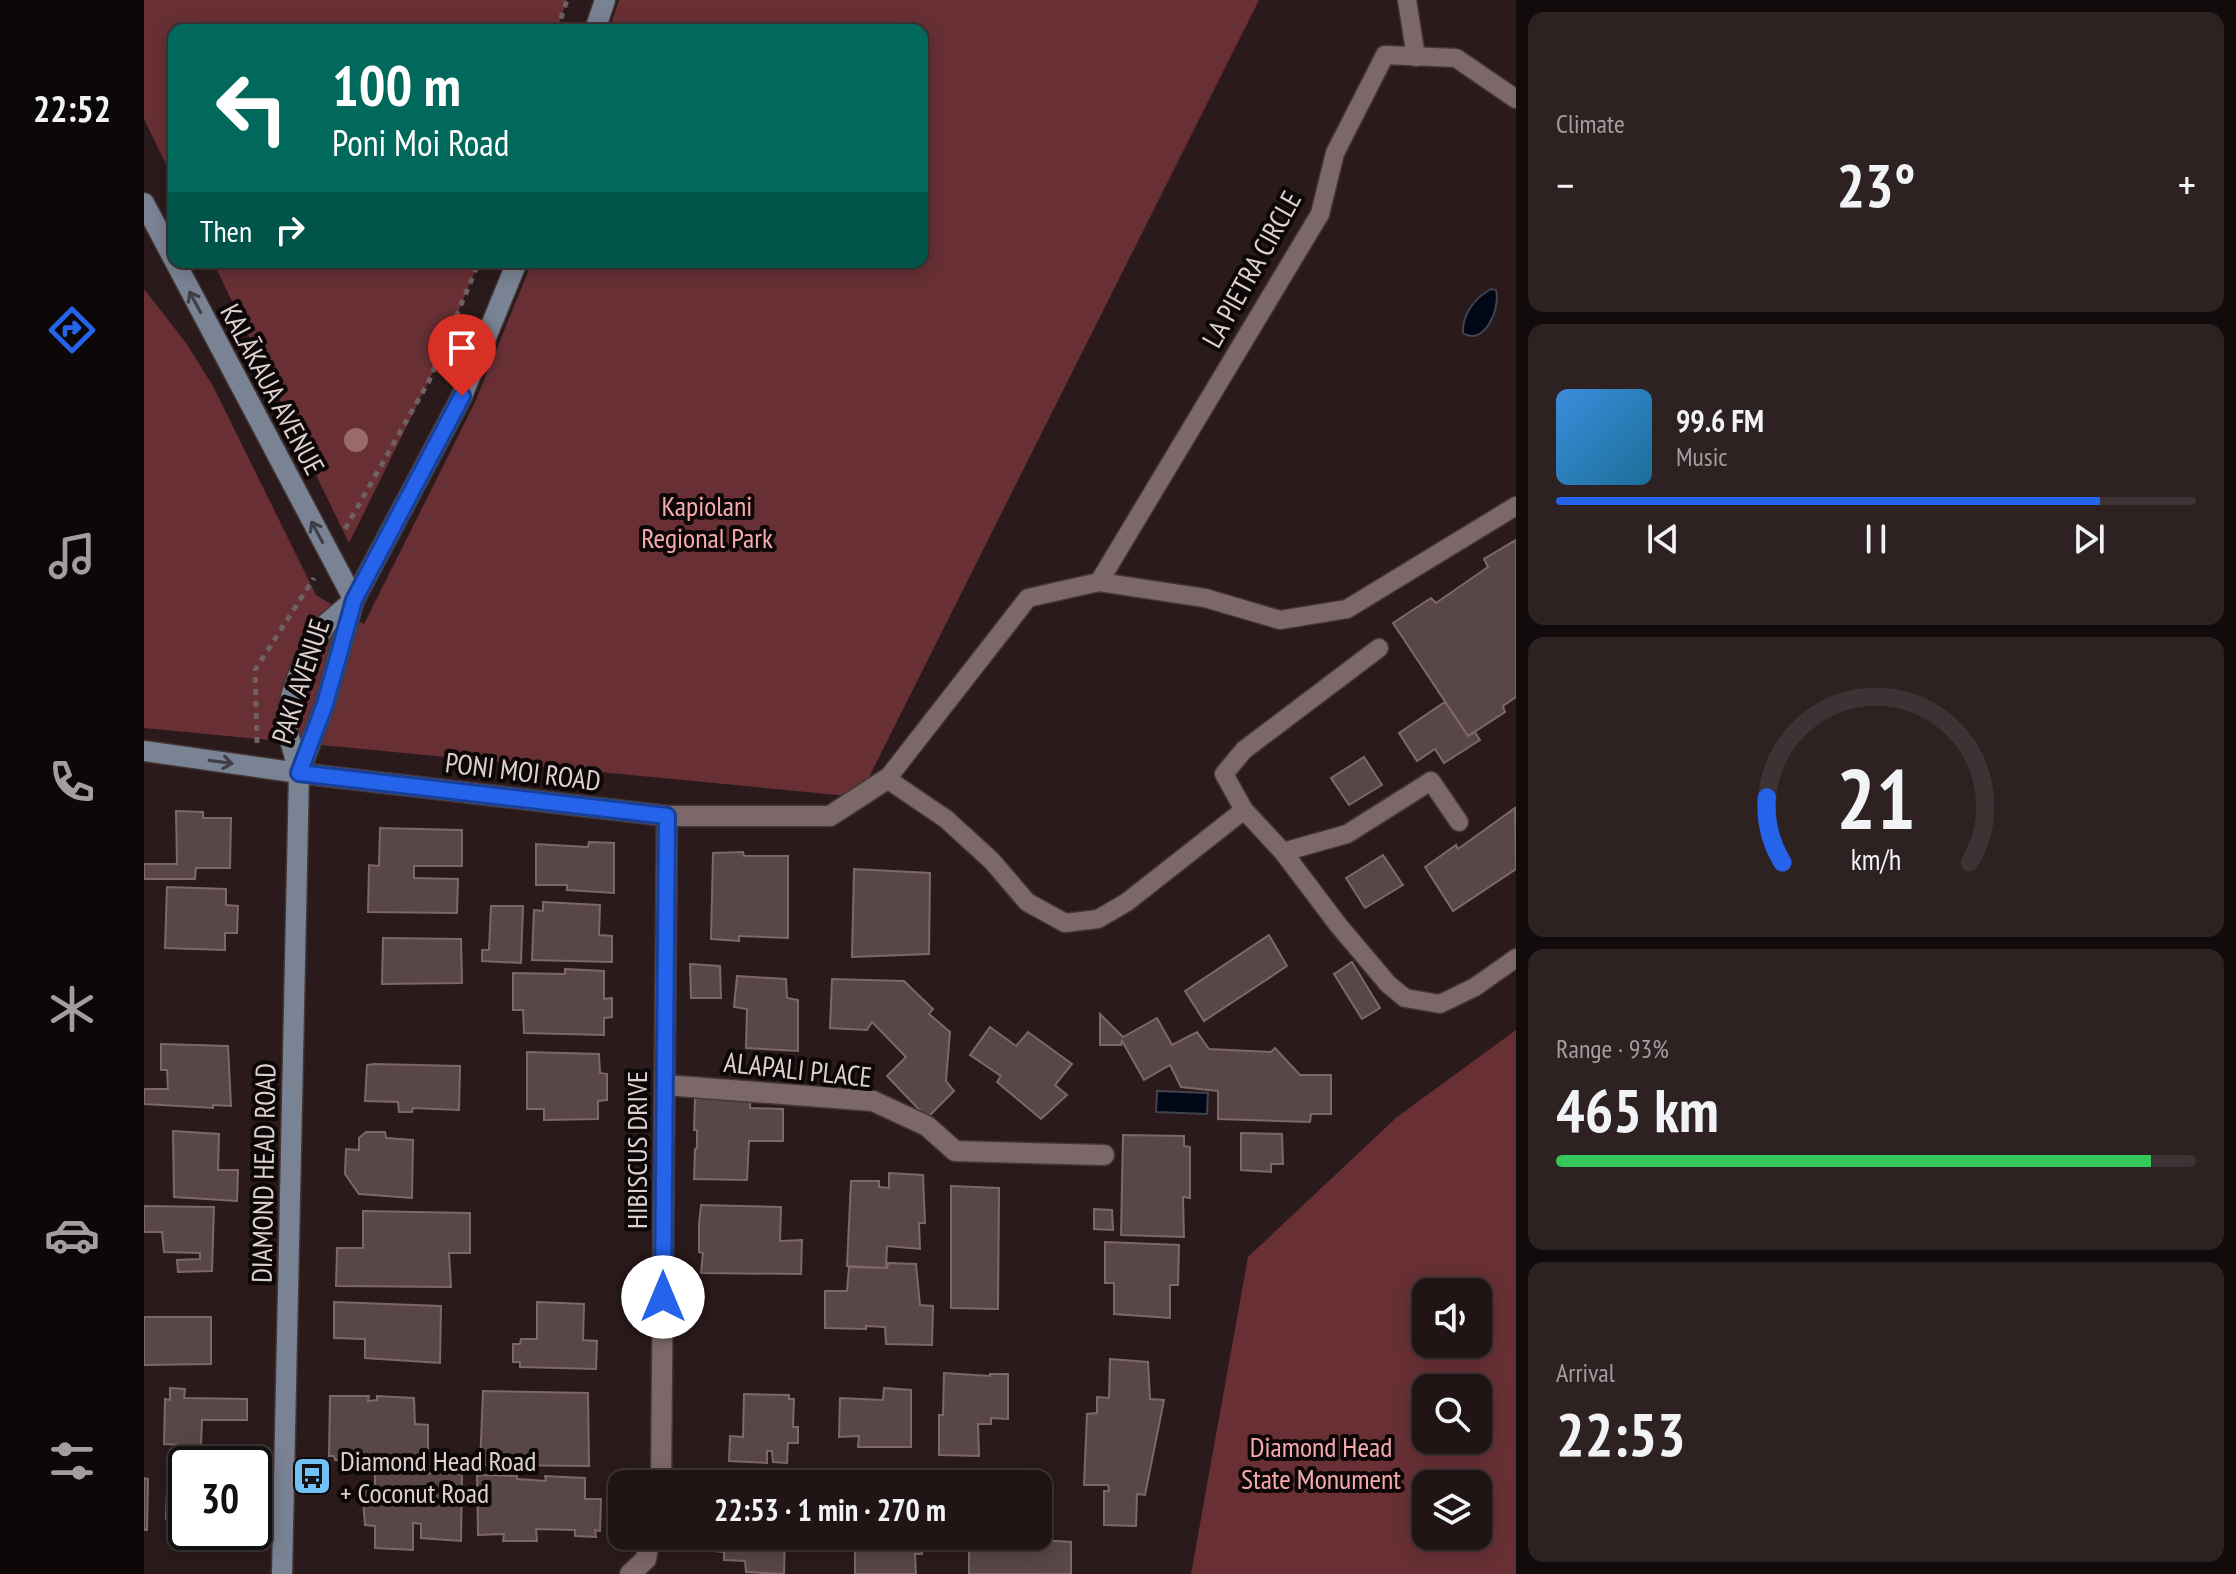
<!DOCTYPE html>
<html lang="en">
<head>
<meta charset="utf-8">
<style>
  :root { --surface:#201414; --page:#2d2122; --text:#f1f3f6; --muted:#a29ea0; --line:#3d3334; --accent:#2563eb }
  body { margin:0; font-family:"PT Sans Narrow",sans-serif; background:var(--page); color:var(--text); height:100vh; display:flex; flex-direction:column; font-size:30px; white-space:nowrap }
  * { box-sizing:border-box; margin:0 }
  p { font-size:26px; color:var(--muted) }
  .icon { flex:none; width:44px; height:44px; fill:none; stroke:currentColor; stroke-width:2; stroke-linecap:round; stroke-linejoin:round }
  .map { position:relative; flex:1; overflow:hidden }
  .panel { display:flex; flex-direction:column; gap:12px; padding:12px; background:#120b0b; width:720px }
  .panel>* { flex:none }
  .guide { position:absolute; left:24px; top:24px; width:760px; height:244px; border-radius:16px; box-shadow:0 4px 20px #0003,0 0 0 2px var(--line); background:#00695c; color:#fff; overflow:hidden }
  .fabs { position:absolute; left:1268px; top:1278px; display:grid; gap:16px }
  .fabs a { display:grid; place-items:center; width:80px; height:80px; border-radius:16px; background:var(--surface); box-shadow:0 4px 20px #0003,0 0 0 2px var(--line); font-size:40px }
  .speed { position:absolute; left:24px; top:1446px; display:flex; gap:16px; font-size:40px; font-weight:700; text-align:center }
  .speed>* { display:grid; place-content:center; width:104px; height:104px; border-radius:50%; background:var(--surface); box-shadow:0 4px 20px #0003,0 0 0 2px var(--line); line-height:1 }
  .speed .limit { border:4px solid #111; border-radius:12px; background:#fff; color:#111 }
  .pin { position:absolute; display:grid; place-items:center; width:68px; height:68px; color:#fff; margin:-82px -34px; border-radius:50% 50% 50% 0; rotate:-45deg; box-shadow:0 0 8px #0007 }
  .pin .icon { rotate:45deg }
  .me { position:absolute; width:88px; margin:-44px; rotate:0deg; stroke-linejoin:round; filter:drop-shadow(0 0 6px #0008) }
  .turn { display:flex; align-items:center; gap:28px; height:168px; padding:0 32px; font-size:36px }
  .turn .icon { width:104px; height:104px; stroke-width:2.5 }
  .turn b { display:block; font-size:56px; line-height:68px }
  .then { display:flex; align-items:center; height:76px; padding:0 32px; background:#0003; gap:16px; font-size:30px }
  .big { font-size:60px; font-weight:700; line-height:1.1 }
  .panel .widget { flex:1; display:flex; flex-direction:column; justify-content:center; gap:12px; min-width:0; padding:0 28px; border-radius:16px; background:var(--page) }
  .panel .dial { align-items:center; gap:0 }
  .dial svg { height:208px; overflow:visible; fill:none; stroke:var(--line); stroke-width:7; stroke-linecap:round; text-anchor:middle }
  .dial text { fill:var(--text); stroke:none }
  .song { display:flex; align-items:center; gap:24px }
  .cover { width:96px; height:96px; border-radius:12px; background:linear-gradient(135deg,hsl(210 70% 55%),hsl(200 70% 35%)) }
  .played { height:8px; border-radius:4px; background:linear-gradient(90deg,var(--accent) 85%,var(--line) 85%) }
  .keys { display:flex; justify-content:space-around; direction:ltr }
  .heat { display:flex; justify-content:space-between; align-items:center; font-size:44px; direction:ltr }
  .charge { height:12px; border-radius:6px; background:linear-gradient(90deg,#34c759 93%,var(--line) 0) }
  .trip { position:absolute; left:464px; top:1470px; width:444px; height:80px; border-radius:16px; background:var(--surface); box-shadow:0 4px 20px #0003,0 0 0 2px var(--line); font-weight:700; line-height:80px; text-align:center }
  main { display:flex; flex:1; min-height:0 }
  .menu { display:flex; flex-direction:column; width:144px; justify-content:space-around; align-items:center; background:#0d0808; color:var(--muted) }
  .menu .icon { width:56px; height:56px }
  .menu .current { color:var(--accent) }
  .menu b { font-size:36px; color:var(--text) }
  .map>svg:first-child { display:block }
</style>
</head>
<body>
<main>
<nav class="menu">
<b>22:52</b>
<svg class="icon current" aria-label="directions" viewBox="0 0 24 24"><path d="M12 3l9 9-9 9-9-9zM9 14v-3h6M13 9l2 2-2 2"/></svg>
<svg class="icon" aria-label="music" viewBox="0 0 24 24"><path d="M9 18V5l10-2v13"/><circle cx="6" cy="18" r="3"/><circle cx="16" cy="16" r="3"/></svg>
<svg class="icon" aria-label="phone" viewBox="0 0 24 24"><path d="M5 4h4l2 5-3 2q2 4 5 5l2-3 5 2v4C11 20 4 13 5 4z"/></svg>
<svg class="icon" aria-label="climate" viewBox="0 0 24 24"><path d="M12 3v18M4 7l16 10M4 17L20 7"/></svg>
<svg class="icon" aria-label="car" viewBox="0 0 24 24"><path d="M5 17H2v-5l4-1 3-4h7l3 4 3 1v5h-3M9 17h6M6 11h13"/><circle cx="7" cy="17" r="2"/><circle cx="17" cy="17" r="2"/></svg>
<svg class="icon" aria-label="filters" viewBox="0 0 24 24"><path d="M4 7h16M4 17h16"/><circle cx="9" cy="7" r="2"/><circle cx="15" cy="17" r="2"/></svg>
</nav>
<div class="map">
<svg width="1372" height="1574" viewBox="0 0 1372 1574">
  <rect width="100%" height="100%" fill="#2a1a1b"/>
  <g fill="#683035" fill-rule="evenodd">
    <polygon points="0,0 423,0 413,30 30,30 30,181 0,119"/>
    <polygon points="475,0 1115,0 715,797 0,728 0,289 42,343 69,386 172,595 220,624 331,402 388,262 778,262 778,30 465,30"/>
    <polygon points="69,262 335,262 285,381 205,543"/>
    <path d="M 1372,1030 L 1372,1574 L 1047,1574 L 1104,1257 L 1253,1117 ZM 1334,1292 L 1334,1344 L 1282,1344 L 1282,1292 ZM 1334,1388 L 1334,1440 L 1282,1440 L 1282,1388 ZM 1334,1484 L 1334,1536 L 1282,1536 L 1282,1484 Z"/>
  </g>
  <g fill="#000716" stroke="#42434e" stroke-width="2">
    <path d="M 1347,289 L 1352,290 C 1357,310 1339,347 1319,333 C 1318,314 1331,298 1347,289 Z"/>
    <polygon points="1013,1091 1064,1093 1063,1114 1012,1112"/>
  </g>
  <g fill="#594646" stroke="#7d6869" stroke-width="2">
    <polygon points="1372,540 1372,697 1359,706 1361,712 1324,736 1249,623 1287,598 1292,603 1344,567 1340,559"/>
    <polygon points="1301,702 1324,736 1331,732 1336,740 1300,763 1291,749 1273,761 1255,733"/>
    <polygon points="1220,757 1238,785 1205,805 1187,778"/>
    <polygon points="1371,808 1372,869 1309,911 1281,867 1312,845 1314,849"/>
    <polygon points="32,811 59,812 59,818 87,818 86,868 52,868 51,879 0,879 0,864 33,864"/>
    <polygon points="236,828 318,830 318,866 270,866 270,878 314,879 313,913 224,912 225,865 235,866"/>
    <polygon points="445,842 470,843 470,893 423,890 423,885 392,885 392,844 444,847"/>
    <polygon points="599,852 600,856 644,856 644,938 595,936 595,941 567,939 569,853"/>
    <polygon points="1239,855 1259,885 1221,908 1202,878"/>
    <polygon points="710,869 786,873 785,954 708,957"/>
    <polygon points="23,887 82,889 82,905 94,906 93,933 81,933 81,950 21,948"/>
    <polygon points="399,902 456,905 455,935 468,936 468,962 388,960 390,910 399,911"/>
    <polygon points="347,906 379,906 377,963 338,961 338,950 345,950"/>
    <polygon points="1125,935 1143,966 1060,1021 1041,991"/>
    <polygon points="239,938 317,939 318,983 238,984"/>
    <polygon points="1208,962 1236,1008 1218,1019 1190,974"/>
    <polygon points="546,964 576,966 577,998 547,998"/>
    <polygon points="421,969 460,971 460,999 468,998 468,1017 460,1018 460,1035 380,1033 379,1010 369,1010 369,973 421,974"/>
    <polygon points="593,976 642,979 643,998 654,1000 654,1051 602,1048 603,1009 590,1007"/>
    <polygon points="688,979 760,981 789,1009 785,1014 806,1032 802,1081 810,1091 783,1118 743,1076 762,1057 728,1022 723,1030 686,1028"/>
    <polygon points="956,1014 979,1037 1013,1018 1028,1045 1053,1032 1065,1049 1127,1052 1131,1048 1156,1075 1187,1075 1187,1114 1167,1114 1166,1122 1074,1119 1074,1091 1037,1087 1026,1065 1000,1080 978,1041 977,1045 956,1045"/>
    <polygon points="846,1027 872,1046 884,1032 928,1064 911,1085 923,1095 897,1119 853,1082 857,1076 826,1055"/>
    <polygon points="17,1044 84,1046 87,1106 69,1105 69,1108 0,1104 0,1089 24,1089 23,1070 17,1070"/>
    <polygon points="383,1052 455,1054 456,1073 463,1074 463,1100 454,1101 454,1119 400,1120 400,1109 383,1109"/>
    <polygon points="230,1064 316,1066 315,1110 269,1108 268,1112 255,1112 254,1102 221,1101 223,1065"/>
    <polygon points="551,1098 606,1099 606,1108 639,1109 639,1141 605,1141 603,1180 550,1179 551,1149 553,1148 553,1130 550,1130"/>
    <polygon points="29,1131 75,1134 74,1170 94,1170 93,1201 30,1197"/>
    <polygon points="222,1132 241,1132 242,1138 269,1140 268,1198 215,1194 201,1174 202,1149 215,1150 215,1138"/>
    <polygon points="1097,1133 1138,1134 1139,1164 1127,1164 1127,1172 1097,1170"/>
    <polygon points="979,1135 1040,1136 1040,1146 1046,1147 1046,1198 1039,1197 1040,1237 977,1235"/>
    <polygon points="745,1173 779,1175 781,1223 775,1223 776,1249 743,1246 742,1268 703,1266 707,1181 735,1181 735,1187 745,1188"/>
    <polygon points="807,1186 855,1188 854,1309 807,1308"/>
    <polygon points="557,1205 637,1207 636,1241 658,1240 657,1274 557,1273 559,1253 555,1252 555,1224"/>
    <polygon points="0,1206 70,1207 68,1271 34,1272 33,1260 56,1259 56,1253 20,1252 18,1232 0,1232"/>
    <polygon points="950,1209 968,1210 969,1230 950,1229"/>
    <polygon points="219,1211 326,1213 326,1253 305,1253 307,1287 192,1286 193,1248 219,1248"/>
    <polygon points="961,1242 1035,1245 1034,1285 1026,1285 1026,1318 970,1314 970,1283 961,1283"/>
    <polygon points="744,1263 772,1264 776,1305 789,1306 788,1345 742,1344 741,1327 722,1326 722,1329 681,1328 681,1291 703,1291 705,1267 743,1268"/>
    <polygon points="190,1302 297,1306 296,1363 221,1358 221,1339 190,1338"/>
    <polygon points="393,1302 440,1304 439,1340 453,1341 452,1369 376,1367 376,1362 369,1362 369,1344 376,1344 377,1339 393,1339"/>
    <polygon points="0,1317 67,1317 67,1364 0,1365"/>
    <polygon points="966,1359 1004,1362 1006,1399 1020,1400 1001,1495 993,1494 992,1526 960,1525 960,1491 965,1491 964,1485 940,1485 943,1414 953,1413 953,1397 965,1398"/>
    <polygon points="800,1373 846,1376 846,1374 864,1374 864,1419 847,1418 847,1424 834,1424 835,1456 795,1455 795,1415 799,1415"/>
    <polygon points="26,1388 41,1389 40,1398 103,1399 103,1420 58,1420 57,1446 20,1444 21,1399 26,1400"/>
    <polygon points="740,1388 767,1390 767,1447 714,1447 715,1436 695,1437 696,1398 739,1400"/>
    <polygon points="339,1391 444,1393 445,1466 336,1465"/>
    <polygon points="600,1394 645,1395 645,1399 650,1399 649,1427 654,1427 654,1443 644,1443 643,1463 629,1462 628,1451 623,1451 623,1463 585,1461 586,1436 599,1437"/>
    <polygon points="186,1396 225,1396 224,1401 233,1400 233,1396 270,1398 271,1424 284,1425 284,1457 248,1457 247,1460 238,1460 236,1457 204,1457 204,1461 191,1460 190,1456 185,1456"/>
    <polygon points="231,1472 318,1474 317,1541 277,1538 277,1524 269,1523 269,1550 231,1548 231,1526 221,1525 218,1487 231,1487"/>
    <polygon points="333,1475 373,1476 373,1479 402,1481 401,1476 441,1478 441,1499 457,1499 456,1531 451,1530 452,1537 431,1536 431,1530 392,1529 393,1541 359,1541 360,1534 334,1535"/>
    <polygon points="0,1478 4,1479 3,1530 0,1530"/>
    <polygon points="30,1481 42,1482 42,1532 58,1532 58,1540 28,1539 28,1518 22,1519 23,1490 30,1490"/>
    <polygon points="559,1536 641,1536 640,1574 602,1572 601,1561 580,1560 580,1552 559,1550"/>
    <polygon points="717,1536 778,1536 778,1554 771,1554 772,1574 711,1574 711,1551 717,1550"/>
    <polygon points="855,1536 896,1537 896,1540 927,1542 927,1574 825,1574 825,1546 855,1545"/>
  </g>
  <g fill="none" stroke-linecap="round" stroke-linejoin="round">
    <defs>
      <g id="lane">
        <polyline points="1263,0 1272,57"/>
        <polyline points="1372,99 1312,58 1241,55 1191,153 1176,214 955,582 1061,598 1136,620 1203,609 1372,506"/>
        <polyline points="955,582 884,598 743,779 802,819 848,861 883,902 921,923 954,919 983,902 1100,810 1139,852 1195,926 1244,984 1261,998 1296,1004 1331,987 1372,958"/>
        <polyline points="1100,810 1080,774 1100,750 1235,648"/>
        <polyline points="1139,852 1203,834 1287,781 1315,822"/>
      </g>
      <g id="street">
        <polyline points="155,773 523,816 686,816 743,779"/>
        <polyline points="521,1085 729,1101 783,1126 811,1151 960,1155"/>
        <polyline points="518,1479 654,1484"/>
        <polyline points="517,1484 523,816"/>
        <polyline points="486,1574 502,1559 506,1536"/>
      </g>
      <g id="secondary">
        <polyline points="451,30 461,0"/>
        <polyline points="0,203 210,600"/>
        <polyline points="0,751 155,773"/>
        <polyline points="155,773 181,704 210,600 318,396 373,262"/>
        <polyline points="138,1574 155,773 142,725 147,696 159,662 183,623 210,600"/>
      </g>
    </defs>
    <use href="#lane" stroke="#423636" stroke-width="21"/>
    <use href="#street" stroke="#423636" stroke-width="23"/>
    <use href="#secondary" stroke="#423636" stroke-width="23"/>
    <g stroke="#6f6061" stroke-width="5" stroke-dasharray="6 6" stroke-linecap="butt">
      <polyline points="413,30 423,0"/>
      <polyline points="201,529 285,381 335,262"/>
      <polyline points="113,743 111,670 170,578"/>
    </g>
    <use href="#lane" stroke="#7d6869" stroke-width="18"/>
    <use href="#street" stroke="#7d6869" stroke-width="20"/>
    <use href="#secondary" stroke="#7a8394" stroke-width="20"/>
  </g>
  <circle fill="#9a696c" cx="212" cy="440" r="12"/>
  <defs><path id="oneway-shaft" d="M-6 0H5M1.5-3L5.5 0L1.5 3" fill="none" stroke-width="1.6" stroke-linecap="round" stroke-linejoin="round" transform="scale(2)"/></defs>
  <g stroke="#3f3f46">
    <use href="#oneway-shaft" transform="translate(51 302) rotate(-118)"/>
    <use href="#oneway-shaft" transform="translate(173 532) rotate(-118)"/>
    <use href="#oneway-shaft" transform="translate(77 762) rotate(8)"/>
  </g>
  <g fill="none" stroke-linecap="round" stroke-linejoin="round">
    <defs>
      <polyline id="route" points="318,396 210,600 181,704 155,773 523,816 519,1297"/>
    </defs>
    <use href="#route" stroke="#184099" stroke-width="20"/>
    <use href="#route" stroke="#2563eb" stroke-width="14"/>
  </g>
  <defs>
    <symbol id="bus-square" viewBox="-11 -11 22 22"><rect x="-9" y="-9" width="18" height="18" rx="4" fill="#71c1f5" stroke="#0e0707"/><path d="M-5-6H5V4H4V6H2V4H-2V6H-4V4H-5ZM-3.5-4V0h7V-4ZM-3.5 1.2v1.5H-2V1.2ZM2 1.2v1.5H3.5V1.2Z" fill="#111"/></symbol>
  </defs>
  <g fill-rule="evenodd">
    <use href="#bus-square" x="146" y="1454" width="44" height="44"/>
  </g>
  <g text-anchor="middle" dominant-baseline="central" stroke-width="8" stroke-linejoin="round" paint-order="stroke">
    <g font-size="28" fill="#dcd0d0" stroke="#0e0707">
      <text transform="translate(1107 269) rotate(-61)">LA PIETRA CIRCLE</text>
      <text transform="translate(129 389) rotate(62)">KALĀKAUA AVENUE</text>
      <text transform="translate(156 681) rotate(-72)">PAKI AVENUE</text>
      <text transform="translate(379 771) rotate(7)">PONI MOI ROAD</text>
      <text transform="translate(654 1069) rotate(6)">ALAPALI PLACE</text>
      <text transform="translate(492 1150) rotate(-90)">HIBISCUS DRIVE</text>
      <text transform="translate(119 1173) rotate(-89)">DIAMOND HEAD ROAD</text>
    </g>
    <g font-size="28" fill="#f5aaae" stroke="#0e0707">
      <text x="563" y="505">Kapiolani<tspan x="563" dy="32">Regional Park</tspan></text>
      <text x="1177" y="1446">Diamond Head<tspan x="1177" dy="32">State Monument</tspan></text>
    </g>
    <g font-size="28" fill="#dcd0d0" stroke="#0e0707" text-anchor="start">
      <text x="196" y="1460">Diamond Head Road<tspan x="196" dy="32">+ Coconut Road</tspan></text>
    </g>
  </g>
</svg>
<div class="fabs">
<a><svg class="icon" aria-label="sound" viewBox="0 0 24 24"><path d="M4 9h4l5-4v14l-5-4H4zM17 9q2 3 0 6"/></svg></a>
<a><svg class="icon" aria-label="search" viewBox="0 0 24 24"><circle cx="10" cy="10" r="6"/><path d="M15 15l6 6"/></svg></a>
<a><svg class="icon" aria-label="layers" viewBox="0 0 24 24"><path d="M12 4l9 5-9 5-9-5zM3 14l9 5 9-5"/></svg></a>
</div>
<div class="speed"><div class="limit">30</div></div>
<div class="pin" style="left:318px;top:396px;background:#d93025"><svg class="icon" aria-label="arrive" viewBox="0 0 24 24"><path d="M6 21V4h12l-3 4 3 4H6"/></svg></div>
<svg class="me" style="left:519px;top:1297px" viewBox="-20 -20 40 40"><circle r="19" fill="#fff"/><path d="M0-13L10 11 0 6-10 11z" fill="#2563eb"/></svg>
<div class="trip">22:53 · 1 min · 270 m</div>
<div class="guide">
<div class="turn"><svg class="icon" aria-label="left" viewBox="0 0 24 24"><path d="M17 20v-9H6M10 6l-5 5 5 5"/></svg><div><b>100 m</b>Poni Moi Road</div></div>
<div class="then">Then<svg class="icon" aria-label="right" viewBox="0 0 24 24"><path d="M7 20v-9h11M14 6l5 5-5 5"/></svg></div>
</div>
</div>
<section class="panel">
<div class="widget"><p>Climate</p>
<div class="heat"><a>−</a><b class="big">23°</b><a>+</a></div>
</div>
<div class="widget">
<div class="song"><i class="cover"></i><div><b>99.6 FM</b><p>Music</p></div></div>
<div class="played"></div>
<div class="keys"><svg class="icon" aria-label="previous" viewBox="0 0 24 24"><path d="M18 5L8 12l10 7zM5 5v14"/></svg><svg class="icon" aria-label="pause" viewBox="0 0 24 24"><path d="M8 5v14M16 5v14"/></svg><svg class="icon" aria-label="next" viewBox="0 0 24 24"><path d="M6 5l10 7-10 7zM19 5v14"/></svg></div>
</div>
<div class="widget dial"><svg viewBox="0 0 100 80">
<path d="M14 69A42 42 0 1 1 86 69"/>
<path d="M14 69A42 42 0 0 1 8 44" stroke="#2563eb"/>
<text x="50" y="56" font-size="32" font-weight="700">21</text>
<text x="50" y="72" font-size="11">km/h</text>
</svg></div>
<div class="widget"><p>Range · 93%</p><b class="big">465 km</b><div class="charge"></div></div>
<div class="widget"><p>Arrival</p><b class="big">22:53</b></div>
</section>
</main>
</body>
</html>
